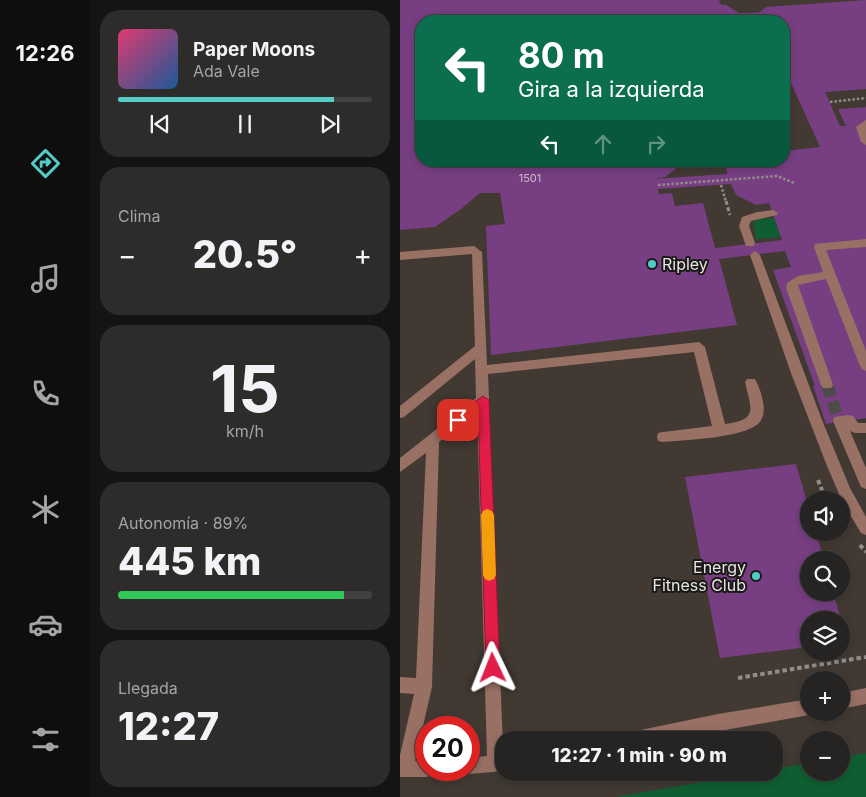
<!DOCTYPE html>
<html lang="es">
<head>
<meta charset="utf-8">
<style>
  :root { --surface:#262422; --page:#2e2c2a; --text:#f1f3f6; --muted:#a4a4a5; --line:#424140; --accent:#54cdc7 }
  body { margin:0; font-family:Inter,sans-serif; background:var(--page); color:var(--text); height:100vh; display:flex; flex-direction:column; font-size:19px; white-space:nowrap }
  * { box-sizing:border-box; margin:0 }
  p { font-size:16px; color:var(--muted) }
  .icon { flex:none; width:28px; height:28px; fill:none; stroke:currentColor; stroke-width:2; stroke-linecap:round; stroke-linejoin:round }
  .map { position:relative; flex:1; overflow:hidden }
  .side { display:flex; flex-direction:column; gap:10px; padding:10px; background:#151413; width:310px }
  .side>* { flex:none }
  .top-card { position:absolute; left:15px; top:15px; width:375px; height:152px; border-radius:20px; box-shadow:0 2px 8px #0003,0 0 0 1px var(--line); background:#0b6e4f; color:#fff; overflow:hidden }
  .buttons { position:absolute; left:400px; top:491px; display:grid; gap:10px }
  .buttons a { display:grid; place-items:center; width:50px; height:50px; border-radius:50%; background:var(--surface); box-shadow:0 2px 8px #0003,0 0 0 1px var(--line); font-size:25px }
  .speed { position:absolute; left:15px; top:716px; display:flex; gap:10px; font-size:25px; font-weight:700; text-align:center }
  .speed>* { display:grid; place-content:center; width:65px; height:65px; border-radius:50%; background:var(--surface); box-shadow:0 2px 8px #0003,0 0 0 1px var(--line); line-height:1 }
  .speed .limit { border:8px solid #d22; background:#fff; color:#111 }
  .pin { position:absolute; display:grid; place-items:center; width:42px; height:42px; color:#fff; margin:-21px; border-radius:10px; box-shadow:0 2px 8px #0006 }
  .me { position:absolute; width:55px; margin:-28px; rotate:358deg; stroke-linejoin:round; filter:drop-shadow(0 0 4px #0008) }
  .turn { display:flex; align-items:center; gap:18px; height:105px; padding:0 20px; font-size:22px }
  .turn .icon { width:65px; height:65px; stroke-width:2.5 }
  .turn b { display:block; font-size:35px; line-height:42px }
  .lanes { display:flex; align-items:center; height:48px; padding:0 20px; background:#0003; justify-content:center; gap:25px; direction:ltr }
  .lanes .off { opacity:.35 }
  .big { font-size:38px; font-weight:800; line-height:1.1 }
  .side .widget { flex:1; display:flex; flex-direction:column; justify-content:center; gap:8px; min-width:0; padding:0 18px; border-radius:20px; background:var(--page) }
  .side .dial { align-items:center; gap:0 }
  .dial b { font-size:65px; line-height:1 }
  .song { display:flex; align-items:center; gap:15px }
  .cover { width:60px; height:60px; border-radius:8px; background:linear-gradient(135deg,hsl(340 70% 55%),hsl(210 70% 35%)) }
  .played { height:5px; border-radius:2px; background:linear-gradient(90deg,var(--accent) 85%,var(--line) 85%) }
  .keys { display:flex; justify-content:space-around; direction:ltr }
  .heat { display:flex; justify-content:space-between; align-items:center; font-size:28px; direction:ltr }
  .charge { height:8px; border-radius:4px; background:linear-gradient(90deg,#34c759 89%,var(--line) 0) }
  .trip { position:absolute; left:95px; top:731px; width:288px; height:50px; border-radius:20px; background:var(--surface); box-shadow:0 2px 8px #0003,0 0 0 1px var(--line); font-weight:800; line-height:50px; text-align:center }
  main { display:flex; flex:1; min-height:0 }
  .menu { display:flex; flex-direction:column; width:90px; justify-content:space-around; align-items:center; background:#0f0e0e; color:var(--muted) }
  .menu .icon { width:35px; height:35px }
  .menu .current { color:var(--accent) }
  .menu b { font-size:22px; color:var(--text) }
  .map>svg:first-child { display:block }
</style>
</head>
<body>
<main>
<nav class="menu">
<b>12:26</b>
<svg class="icon current" aria-label="directions" viewBox="0 0 24 24"><path d="M12 3l9 9-9 9-9-9zM9 14v-3h6M13 9l2 2-2 2"/></svg>
<svg class="icon" aria-label="music" viewBox="0 0 24 24"><path d="M9 18V5l10-2v13"/><circle cx="6" cy="18" r="3"/><circle cx="16" cy="16" r="3"/></svg>
<svg class="icon" aria-label="phone" viewBox="0 0 24 24"><path d="M5 4h4l2 5-3 2q2 4 5 5l2-3 5 2v4C11 20 4 13 5 4z"/></svg>
<svg class="icon" aria-label="climate" viewBox="0 0 24 24"><path d="M12 3v18M4 7l16 10M4 17L20 7"/></svg>
<svg class="icon" aria-label="car" viewBox="0 0 24 24"><path d="M5 17H2v-5l4-1 3-4h7l3 4 3 1v5h-3M9 17h6M6 11h13"/><circle cx="7" cy="17" r="2"/><circle cx="17" cy="17" r="2"/></svg>
<svg class="icon" aria-label="filters" viewBox="0 0 24 24"><path d="M4 7h16M4 17h16"/><circle cx="9" cy="7" r="2"/><circle cx="15" cy="17" r="2"/></svg>
</nav>
<section class="side">
<div class="widget">
<div class="song"><i class="cover"></i><div><b>Paper Moons</b><p>Ada Vale</p></div></div>
<div class="played"></div>
<div class="keys"><svg class="icon" aria-label="previous" viewBox="0 0 24 24"><path d="M18 5L8 12l10 7zM5 5v14"/></svg><svg class="icon" aria-label="pause" viewBox="0 0 24 24"><path d="M8 5v14M16 5v14"/></svg><svg class="icon" aria-label="next" viewBox="0 0 24 24"><path d="M6 5l10 7-10 7zM19 5v14"/></svg></div>
</div>
<div class="widget"><p>Clima</p>
<div class="heat"><a>−</a><b class="big">20.5°</b><a>+</a></div>
</div>
<div class="widget dial"><b>15</b><p>km/h</p></div>
<div class="widget"><p>Autonomía · 89%</p><b class="big">445 km</b><div class="charge"></div></div>
<div class="widget"><p>Llegada</p><b class="big">12:27</b></div>
</section>
<div class="map">
<svg width="466" height="797" viewBox="0 0 466 797">
  <rect width="100%" height="100%" fill="#33302e"/>
  <path fill="#413932" fill-rule="evenodd" d="M 0,0 L 466,0 L 466,797 L 0,797 ZM 21,21 L 384,21 L 384,161 L 21,161 ZM 409,500 L 441,500 L 441,532 L 409,532 ZM 409,560 L 441,560 L 441,592 L 409,592 ZM 409,620 L 441,620 L 441,652 L 409,652 ZM 409,680 L 441,680 L 441,712 L 409,712 ZM 26,728 L 69,728 L 69,770 L 26,770 ZM 104,740 L 374,740 L 374,772 L 104,772 ZM 409,740 L 441,740 L 441,772 L 409,772 Z"/>
  <g fill="#0f5e31">
    <polygon points="374,218 381,237 356,239 353,222 357,219"/>
    <polygon points="466,753 466,797 215,797 355,773 374,772 374,769 409,763 409,772 441,772 441,757"/>
  </g>
  <g fill="#773e82" fill-rule="evenodd">
    <path d="M 0,0 L 319,0 L 321,5 L 326,5 L 339,13 L 348,13 L 360,12 L 366,7 L 466,0 L 466,89 L 425,92 L 440,126 L 446,126 L 438,109 L 466,107 L 466,418 L 426,424 L 413,386 L 415,386 L 373,270 L 391,267 L 385,251 L 319,259 L 337,325 L 91,355 L 86,226 L 105,224 L 100,193 L 80,193 L 61,209 L 35,227 L 0,230 ZM 21,21 L 384,21 L 384,81 L 390,81 L 420,147 L 384,151 L 384,161 L 330,161 L 326,165 L 327,174 L 252,179 L 265,177 L 286,161 L 21,161 ZM 331,184 L 336,195 L 356,205 L 369,203 L 382,240 L 315,248 L 303,203 L 275,206 L 272,193 L 259,194 L 258,189 Z"/>
    <polygon points="396,464 409,509 409,532 416,532 424,560 409,560 409,592 433,592 441,620 409,620 409,647 320,658 285,477"/>
    <polygon points="441,622 442,622 448,642 441,642"/>
  </g>
  <g fill="none" stroke-linecap="round" stroke-linejoin="round">
    <polyline stroke="#4e4b49" stroke-width="12" stroke-dasharray="12 5.5" stroke-linecap="butt" points="427,385 439,421"/>
    <g stroke="#908d8b" stroke-width="2.5" stroke-dasharray="2.5 2" stroke-linecap="butt">
      <polyline points="430,102 466,98"/>
      <polyline points="258,185 377,176 394,183"/>
      <polyline points="321,185 326,202"/>
    </g>
    <polyline stroke="#908d8b" stroke-width="3" stroke-dasharray="4 2.5" stroke-linecap="butt" points="326,201 330,215"/>
    <g stroke="#908d8b" stroke-width="4" stroke-dasharray="4.5 3" stroke-linecap="butt">
      <polyline points="418,480 423,493"/>
      <polyline points="460,545 466,552"/>
      <polyline points="338,678 466,657"/>
    </g>
    <g fill="#997064" fill-rule="evenodd">
      <polygon points="466,120 466,145 461,142 456,127"/>
      <polygon points="373,210 378,213 377,215 351,221 349,226 355,243 354,246 346,246 339,226 342,217 357,212"/>
      <polygon points="466,239 466,247 426,250 466,351 466,371 462,369 460,366 426,279 398,285 433,385 431,388 423,388 421,385 386,288 387,283 398,276 423,272 414,247 415,244"/>
      <path d="M 74,246 L 82,252 L 87,365 L 299,342 L 305,347 L 325,424 C 359,420 351,409 345,382 L 347,379 L 355,379 C 361,390 369,413 359,423 C 344,438 285,440 263,442 L 258,441 L 257,437 L 258,433 L 263,432 L 312,426 L 294,352 L 88,374 L 104,771 L 69,774 L 62,770 L 69,770 L 69,758 L 87,756 L 77,412 L 39,442 L 32,687 L 15,761 L 26,761 L 26,770 L 34,770 L 32,775 L 26,777 L 0,777 L 0,755 L 14,694 L 0,693 L 0,677 L 16,678 L 26,453 L 0,472 L 0,458 L 76,398 L 75,359 L 4,417 L 0,418 L 0,406 L 75,346 L 72,254 L 0,260 L 0,252 Z"/>
      <polygon points="355,251 360,255 422,420 450,488 466,517 466,535 461,533 443,503 427,466 391,373 350,255"/>
      <polygon points="448,415 453,416 458,423 466,423 466,433 455,433 450,431 466,468 466,489 461,487 433,421 434,417"/>
      <polygon points="466,688 466,704 441,709 441,693"/>
      <polygon points="409,699 409,712 415,712 409,715 270,740 223,740 225,734 231,732 318,714"/>
    </g>
  </g>
  <path fill="#e11d48" stroke="#92132f" d="M 83,396 L 89,400 L 100,668 L 98,673 L 93,675 L 88,673 L 86,668 L 78,411 C 71,416 63,426 54,423 L 52,420 L 54,416 Z"/>
  <polygon fill="#f59e0b" points="87,509 92,511 94,515 96,575 94,579 89,581 85,579 83,575 81,515 83,511"/>
  <g fill="#54cdc7" stroke="#1a1917" stroke-width="2">
    <circle cx="252" cy="264" r="5"/>
    <circle cx="356" cy="576" r="5"/>
  </g>
  <g text-anchor="middle" dominant-baseline="central" stroke-width="4" stroke-linejoin="round" paint-order="stroke">
    <g font-size="11" fill="#cbbbcb">
      <text x="130" y="178">1501</text>
    </g>
    <g font-size="16" fill="#e7e5e3" stroke="#1a1917" text-anchor="start">
      <text x="262" y="264">Ripley</text>
      <text x="346" y="567" text-anchor="end">Energy<tspan x="346" dy="18">Fitness Club</tspan></text>
    </g>
  </g>
</svg>
<div class="buttons">
<a><svg class="icon" aria-label="sound" viewBox="0 0 24 24"><path d="M4 9h4l5-4v14l-5-4H4zM17 9q2 3 0 6"/></svg></a>
<a><svg class="icon" aria-label="search" viewBox="0 0 24 24"><circle cx="10" cy="10" r="6"/><path d="M15 15l6 6"/></svg></a>
<a><svg class="icon" aria-label="layers" viewBox="0 0 24 24"><path d="M12 4l9 5-9 5-9-5zM3 14l9 5 9-5"/></svg></a>
<a>+</a>
<a>−</a>
</div>
<div class="speed"><div class="limit">20</div></div>
<div class="pin" style="left:58px;top:420px;background:#d93025"><svg class="icon" aria-label="arrive" viewBox="0 0 24 24"><path d="M6 21V4h12l-3 4 3 4H6"/></svg></div>
<svg class="me" style="left:93px;top:668px" viewBox="-20 -20 40 40"><path d="M0-17L14 15 0 8-14 15z" fill="#e11d48" stroke="#fff" stroke-width="4"/></svg>
<div class="trip">12:27 · 1 min · 90 m</div>
<div class="top-card">
<div class="turn"><svg class="icon" aria-label="left" viewBox="0 0 24 24"><path d="M17 20v-9H6M10 6l-5 5 5 5"/></svg><div><b>80 m</b>Gira a la izquierda</div></div>
<div class="lanes"><svg class="icon" aria-label="left" viewBox="0 0 24 24"><path d="M17 20v-9H6M10 6l-5 5 5 5"/></svg><svg class="icon off" aria-label="ahead" viewBox="0 0 24 24"><path d="M12 20V5M6 11l6-6 6 6"/></svg><svg class="icon off" aria-label="right" viewBox="0 0 24 24"><path d="M7 20v-9h11M14 6l5 5-5 5"/></svg></div>
</div>
</div>
</main>
</body>
</html>
